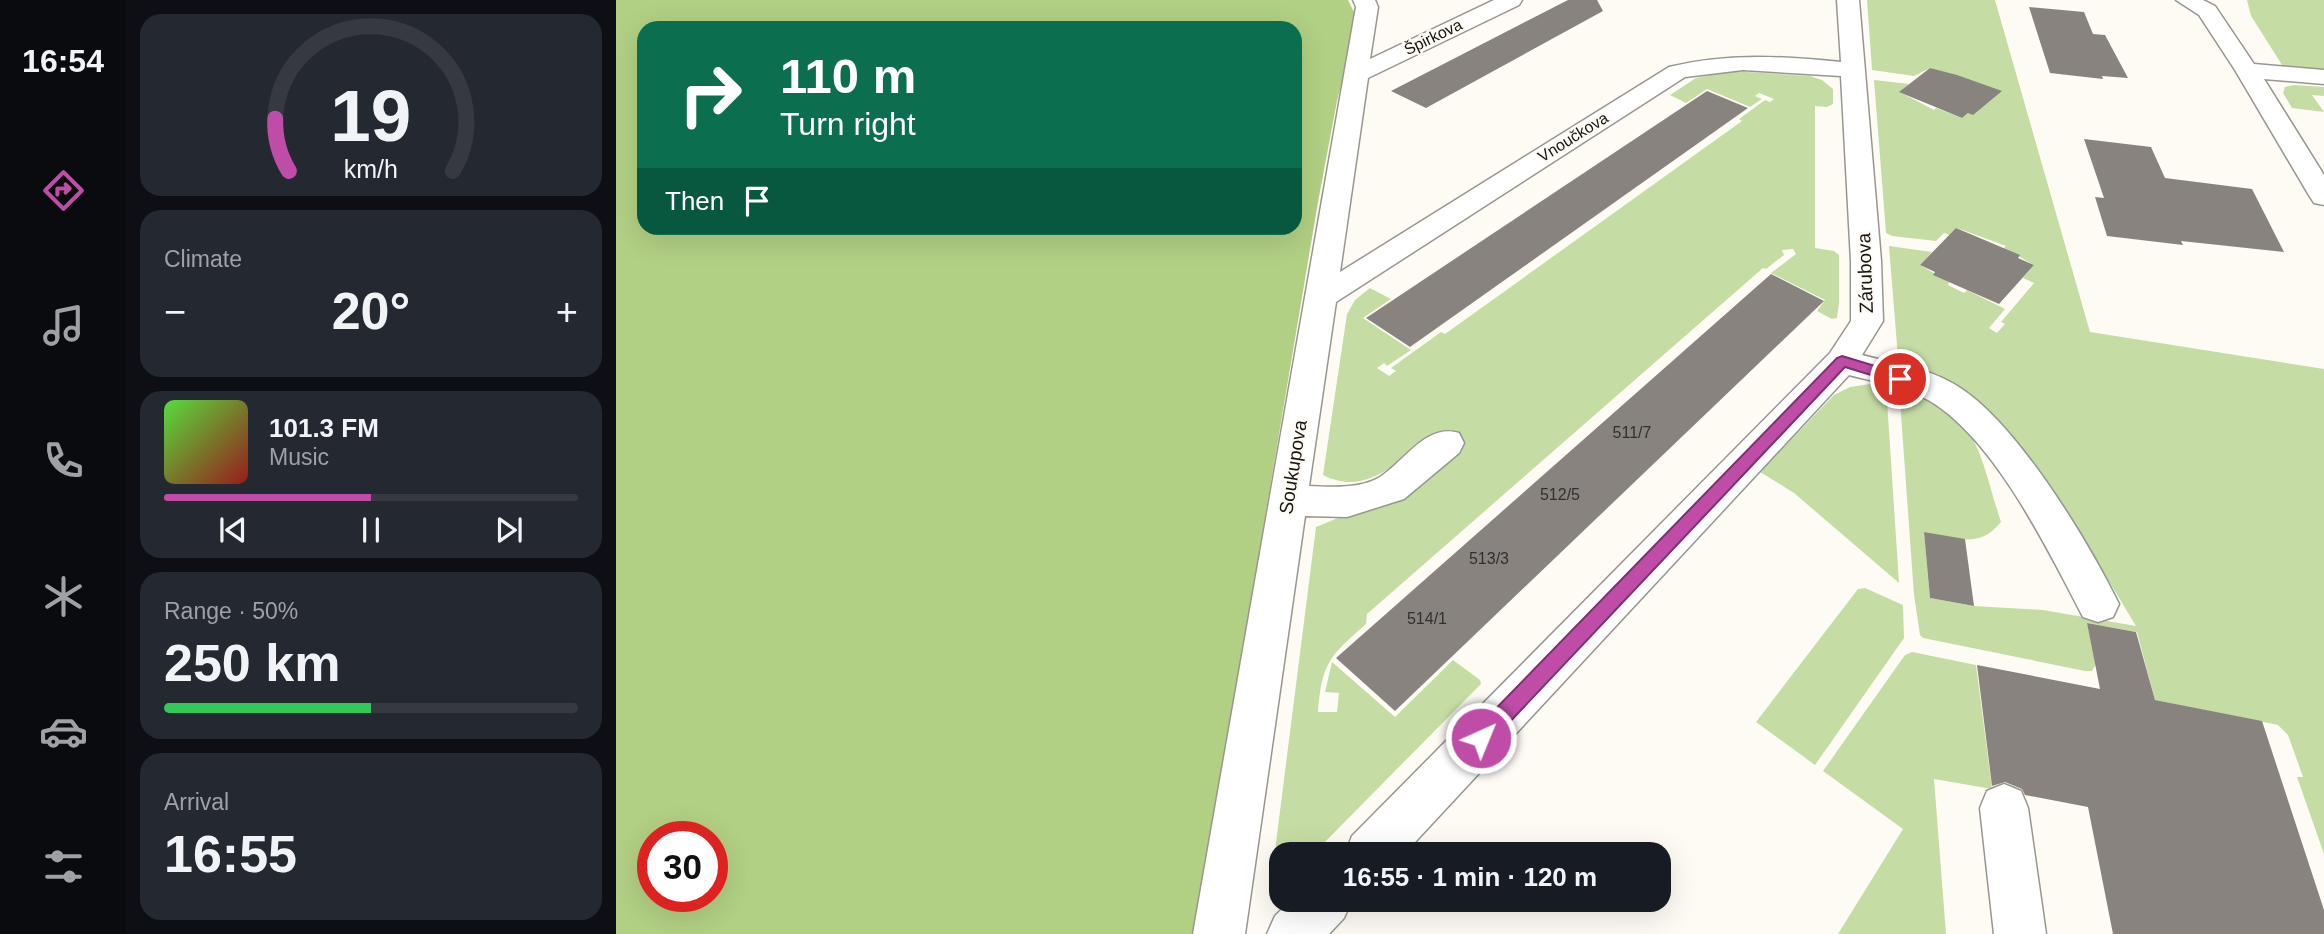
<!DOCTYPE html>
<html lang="en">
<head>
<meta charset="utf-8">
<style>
  :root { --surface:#171b24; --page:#242831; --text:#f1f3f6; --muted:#9ea1a6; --line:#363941; --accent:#bf4ca6 }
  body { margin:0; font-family:Helvetica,sans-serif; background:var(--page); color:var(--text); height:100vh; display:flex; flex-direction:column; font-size:26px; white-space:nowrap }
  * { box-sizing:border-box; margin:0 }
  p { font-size:23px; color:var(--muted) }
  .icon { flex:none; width:38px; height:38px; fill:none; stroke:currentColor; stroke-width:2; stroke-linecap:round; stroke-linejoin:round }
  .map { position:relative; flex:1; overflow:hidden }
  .details { display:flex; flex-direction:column; gap:14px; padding:14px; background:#0d0f14; width:490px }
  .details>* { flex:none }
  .top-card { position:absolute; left:21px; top:21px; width:665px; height:214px; border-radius:21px; box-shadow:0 7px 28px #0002; background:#0b6e4f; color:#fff; overflow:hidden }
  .speed { position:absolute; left:21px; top:821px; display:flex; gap:14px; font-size:35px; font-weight:700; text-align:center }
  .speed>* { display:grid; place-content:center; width:91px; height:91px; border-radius:50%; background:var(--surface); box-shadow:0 7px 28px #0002; line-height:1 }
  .speed .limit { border:10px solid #d22; background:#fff; color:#111 }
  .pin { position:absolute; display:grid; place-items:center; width:60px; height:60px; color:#fff; margin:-30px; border:4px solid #fff; border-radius:50%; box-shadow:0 2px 7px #0007 }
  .me { position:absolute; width:77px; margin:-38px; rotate:44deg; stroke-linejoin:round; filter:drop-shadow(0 0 5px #0008) }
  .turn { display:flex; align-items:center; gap:24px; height:147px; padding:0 28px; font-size:32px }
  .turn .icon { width:91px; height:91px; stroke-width:2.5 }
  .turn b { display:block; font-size:49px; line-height:60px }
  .then { display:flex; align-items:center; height:66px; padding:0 28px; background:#0003; gap:14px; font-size:26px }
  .big { font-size:52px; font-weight:700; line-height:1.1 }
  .details .widget { flex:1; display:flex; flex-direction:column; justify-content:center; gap:10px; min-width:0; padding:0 24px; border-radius:21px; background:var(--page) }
  .details .dial { align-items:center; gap:0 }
  .dial svg { height:182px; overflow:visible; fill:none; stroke:var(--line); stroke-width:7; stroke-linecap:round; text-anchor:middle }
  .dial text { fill:var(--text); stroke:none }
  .song { display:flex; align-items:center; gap:21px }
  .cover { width:84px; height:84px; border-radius:10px; background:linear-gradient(135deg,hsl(110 70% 55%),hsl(0 70% 35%)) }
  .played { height:7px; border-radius:4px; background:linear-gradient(90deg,var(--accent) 50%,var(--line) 50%) }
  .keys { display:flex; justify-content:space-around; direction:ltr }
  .heat { display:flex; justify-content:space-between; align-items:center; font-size:38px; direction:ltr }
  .charge { height:10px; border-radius:5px; background:linear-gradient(90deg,#34c759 50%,var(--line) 0) }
  .trip { position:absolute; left:653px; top:842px; width:402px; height:70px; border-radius:21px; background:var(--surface); box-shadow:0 7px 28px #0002; font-weight:700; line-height:70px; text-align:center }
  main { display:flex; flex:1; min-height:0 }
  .dock { display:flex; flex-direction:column; width:126px; justify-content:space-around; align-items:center; background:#090b0e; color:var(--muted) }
  .dock .icon { width:49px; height:49px }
  .dock .current { color:var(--accent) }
  .dock b { font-size:32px; color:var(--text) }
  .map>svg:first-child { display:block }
</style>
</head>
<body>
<main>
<nav class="dock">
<b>16:54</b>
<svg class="icon current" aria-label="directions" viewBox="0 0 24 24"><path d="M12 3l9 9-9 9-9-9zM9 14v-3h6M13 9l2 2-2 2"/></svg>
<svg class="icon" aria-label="music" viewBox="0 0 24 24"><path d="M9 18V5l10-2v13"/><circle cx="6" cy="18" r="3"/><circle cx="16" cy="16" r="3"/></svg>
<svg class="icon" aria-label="phone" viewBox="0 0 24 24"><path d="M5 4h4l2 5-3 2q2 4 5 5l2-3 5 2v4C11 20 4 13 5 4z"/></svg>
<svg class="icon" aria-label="climate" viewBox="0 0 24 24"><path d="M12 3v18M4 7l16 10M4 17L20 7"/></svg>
<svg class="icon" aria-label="car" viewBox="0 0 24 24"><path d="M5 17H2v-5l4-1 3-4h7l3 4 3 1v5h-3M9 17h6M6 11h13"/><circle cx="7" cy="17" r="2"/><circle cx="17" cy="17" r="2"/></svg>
<svg class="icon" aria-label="filters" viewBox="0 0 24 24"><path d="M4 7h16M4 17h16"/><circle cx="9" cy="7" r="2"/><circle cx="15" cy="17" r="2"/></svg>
</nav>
<section class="details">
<div class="widget dial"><svg viewBox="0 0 100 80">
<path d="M14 69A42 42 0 1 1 86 69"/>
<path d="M14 69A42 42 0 0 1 8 46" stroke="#bf4ca6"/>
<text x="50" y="56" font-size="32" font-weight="700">19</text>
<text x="50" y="72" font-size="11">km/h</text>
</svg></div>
<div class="widget"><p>Climate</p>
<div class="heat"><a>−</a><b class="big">20°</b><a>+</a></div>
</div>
<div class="widget">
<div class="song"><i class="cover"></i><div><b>101.3 FM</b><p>Music</p></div></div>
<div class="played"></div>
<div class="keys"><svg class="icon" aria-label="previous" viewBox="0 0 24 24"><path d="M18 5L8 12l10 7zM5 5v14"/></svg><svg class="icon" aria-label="pause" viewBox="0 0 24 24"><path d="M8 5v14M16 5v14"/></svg><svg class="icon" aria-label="next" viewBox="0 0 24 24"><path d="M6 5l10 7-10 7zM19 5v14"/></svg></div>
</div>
<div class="widget"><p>Range · 50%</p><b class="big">250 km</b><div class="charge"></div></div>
<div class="widget"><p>Arrival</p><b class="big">16:55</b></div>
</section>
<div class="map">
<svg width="1708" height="934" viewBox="0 0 1708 934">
  <rect width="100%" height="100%" fill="#fefbf5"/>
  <g fill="#c5dda4">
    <path d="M 1251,0 L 1379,0 L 1474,332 L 1708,369 L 1708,854 L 1681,777 L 1687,777 L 1672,735 L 1662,725 L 1539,700 L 1521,632 L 1471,623 L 1480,664 L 1476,671 L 1469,671 L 1307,638 L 1304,635 L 1298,595 L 1283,387 C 1364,413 1362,450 1385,522 C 1363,550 1339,537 1308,532 L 1314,598 L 1358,606 L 1427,610 L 1520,626 L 1482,563 L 1370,415 L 1283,370 L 1273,246 L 1316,252 L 1304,265 L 1333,282 L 1332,285 L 1348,293 L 1351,290 L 1389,309 L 1373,328 L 1381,333 L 1389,324 L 1385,322 L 1418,283 L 1407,278 L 1418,265 L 1388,248 L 1390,246 L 1341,228 L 1333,235 L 1328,233 L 1320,241 L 1276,236 L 1270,233 L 1258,80 L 1293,84 L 1284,92 L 1318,110 L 1320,108 L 1346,118 L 1352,113 L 1339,77 L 1314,68 L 1298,76 L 1256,70 Z"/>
    <polygon points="1631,0 1708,0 1708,72 1668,68 1635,16"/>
    <path d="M 1115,71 L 1194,76 L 1206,80 L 1217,89 L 1217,104 L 1211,107 L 1199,106 L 1199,248 L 1218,251 L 1223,255 L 1223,303 L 1221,318 L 1216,319 L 1201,311 L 1209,300 L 1155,273 L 1180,254 L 1177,249 L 1166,250 L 1168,255 L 1150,269 L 1147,268 L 751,614 L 750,624 C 714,656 706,662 702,712 L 721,712 L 723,693 L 709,692 L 716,662 L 779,717 L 837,660 L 864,680 L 865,684 L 697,854 L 665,854 L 665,886 L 659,892 L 654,890 L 700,527 L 739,511 L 841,449 L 818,433 C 785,459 751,498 707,475 L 731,314 L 739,300 L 754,288 L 775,299 L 747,318 L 795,350 L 771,366 L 768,363 L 761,368 L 773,376 L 780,371 L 775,368 L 825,332 L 829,334 L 1126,121 L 1123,119 L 1149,100 L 1154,102 L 1158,99 L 1143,93 L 1139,96 L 1146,99 L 1134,107 L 1091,89 L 1070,103 L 1054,95 L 1080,78 Z"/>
    <polygon points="1678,85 1708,87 1708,96 1696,95 1708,112 1676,108 1667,93 1669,87"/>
    <polygon points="1254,384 1270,385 1283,583 1178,493 1144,472 1218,395 1234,387"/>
    <polygon points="1249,588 1287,605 1288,638 1199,765 1140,722 1242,589"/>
    <polygon points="1296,652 1360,665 1376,789 1318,779 1330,934 1222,934 1287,829 1207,771 1289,655"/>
  </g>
  <path fill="#b2d084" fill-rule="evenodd" d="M 0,0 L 732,0 L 742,20 L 721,101 L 702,202 L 579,934 L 0,934 ZM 28,28 L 679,28 L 679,228 L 28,228 ZM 37,836 L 96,836 L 96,896 L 37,896 Z"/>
  <g fill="#88837f">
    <polygon points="952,0 981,0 987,11 810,108 775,91"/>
    <polygon points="1413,7 1468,12 1477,34 1489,35 1512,78 1486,76 1487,79 1434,73"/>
    <polygon points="1314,68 1341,75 1386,91 1357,115 1352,113 1346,118 1283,92"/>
    <polygon points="1091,91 1132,108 794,347 750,318"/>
    <polygon points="1468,139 1535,147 1549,178 1636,189 1668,252 1565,241 1567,245 1491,236 1479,197 1488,198"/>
    <polygon points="1340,228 1404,255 1402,258 1418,265 1383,304 1317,275 1319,272 1304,265"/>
    <polygon points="1155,274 1208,301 779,711 720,658"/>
    <polygon points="1308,532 1349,539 1358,606 1314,598"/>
    <polygon points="1471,623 1520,632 1539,700 1646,721 1708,910 1708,934 1497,934 1472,807 1409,795 1406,789 1389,782 1376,786 1361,665 1484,689"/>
  </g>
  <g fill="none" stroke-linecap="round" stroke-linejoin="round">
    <defs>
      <g id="minor">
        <path d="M 737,0 L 759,0 L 762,7 L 754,59 L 878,0 L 906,0 L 903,5 L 752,78 L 724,272 L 1053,67 C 1111,53 1166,56 1225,62 L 1221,0 L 1243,0 L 1265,261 L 1267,321 L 1246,355 C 1276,363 1311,368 1338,384 C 1398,418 1472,541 1503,604 L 1497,617 L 1482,622 L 1467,617 C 1432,550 1379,440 1314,401 C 1290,387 1259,382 1233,375 L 788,854 L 729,854 L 736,836 L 1214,353 L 1235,321 L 1235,261 L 1225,76 L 1127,70 L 1069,77 L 720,302 L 693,486 C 716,487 744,489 764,477 C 789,461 810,423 843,433 L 848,443 L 843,453 L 788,499 L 731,517 L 689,516 L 629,934 L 577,934 L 740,7 Z"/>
        <polygon points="1560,0 1587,0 1599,6 1638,64 1708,70 1708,84 1648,79 1708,175 1708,205 1698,203 1694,197 1619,70 1583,15"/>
        <polygon points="1388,784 1405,791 1412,808 1430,934 1378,934 1364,808 1371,791"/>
        <polygon points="675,900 736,900 728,918 713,934 651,934 659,916"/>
      </g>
    </defs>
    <use href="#minor" stroke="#989691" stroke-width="3"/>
    <use href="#minor" fill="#fff" fill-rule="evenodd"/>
  </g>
  <polygon fill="#bf4ca6" stroke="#7c316c" stroke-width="2" points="1226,356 1289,375 1291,379 1284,384 1229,367 872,745 865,747 858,745 855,738 858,731 1221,358"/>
  <g text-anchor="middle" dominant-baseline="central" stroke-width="5" stroke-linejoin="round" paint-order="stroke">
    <g font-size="16" fill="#161513" stroke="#fefbf5">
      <text transform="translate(817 37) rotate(-26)">Špirkova</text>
      <text transform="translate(957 137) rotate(-32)">Vnoučkova</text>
    </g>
    <g font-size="16" fill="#32302e">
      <text x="1016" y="432">511/7</text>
      <text x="944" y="494">512/5</text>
      <text x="873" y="558">513/3</text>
      <text x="811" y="618">514/1</text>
    </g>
    <g font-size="19" fill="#161513" stroke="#fefbf5">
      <text transform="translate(1249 273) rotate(-92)">Zárubova</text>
      <text transform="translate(677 467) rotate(-81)">Soukupova</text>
    </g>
  </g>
</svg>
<div class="speed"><div class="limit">30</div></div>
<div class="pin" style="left:1284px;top:379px;background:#d93025"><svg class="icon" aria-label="arrive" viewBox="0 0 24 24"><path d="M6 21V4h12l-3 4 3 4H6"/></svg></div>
<svg class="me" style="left:865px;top:738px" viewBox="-20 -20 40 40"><circle r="17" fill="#bf4ca6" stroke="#fff" stroke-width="3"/><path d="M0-11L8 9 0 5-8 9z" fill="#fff"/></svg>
<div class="trip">16:55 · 1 min · 120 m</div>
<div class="top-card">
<div class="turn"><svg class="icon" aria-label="right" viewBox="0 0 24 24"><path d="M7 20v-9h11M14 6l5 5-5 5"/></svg><div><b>110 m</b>Turn right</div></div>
<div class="then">Then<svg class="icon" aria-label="arrive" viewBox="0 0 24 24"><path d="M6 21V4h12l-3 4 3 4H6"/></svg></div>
</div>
</div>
</main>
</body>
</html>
